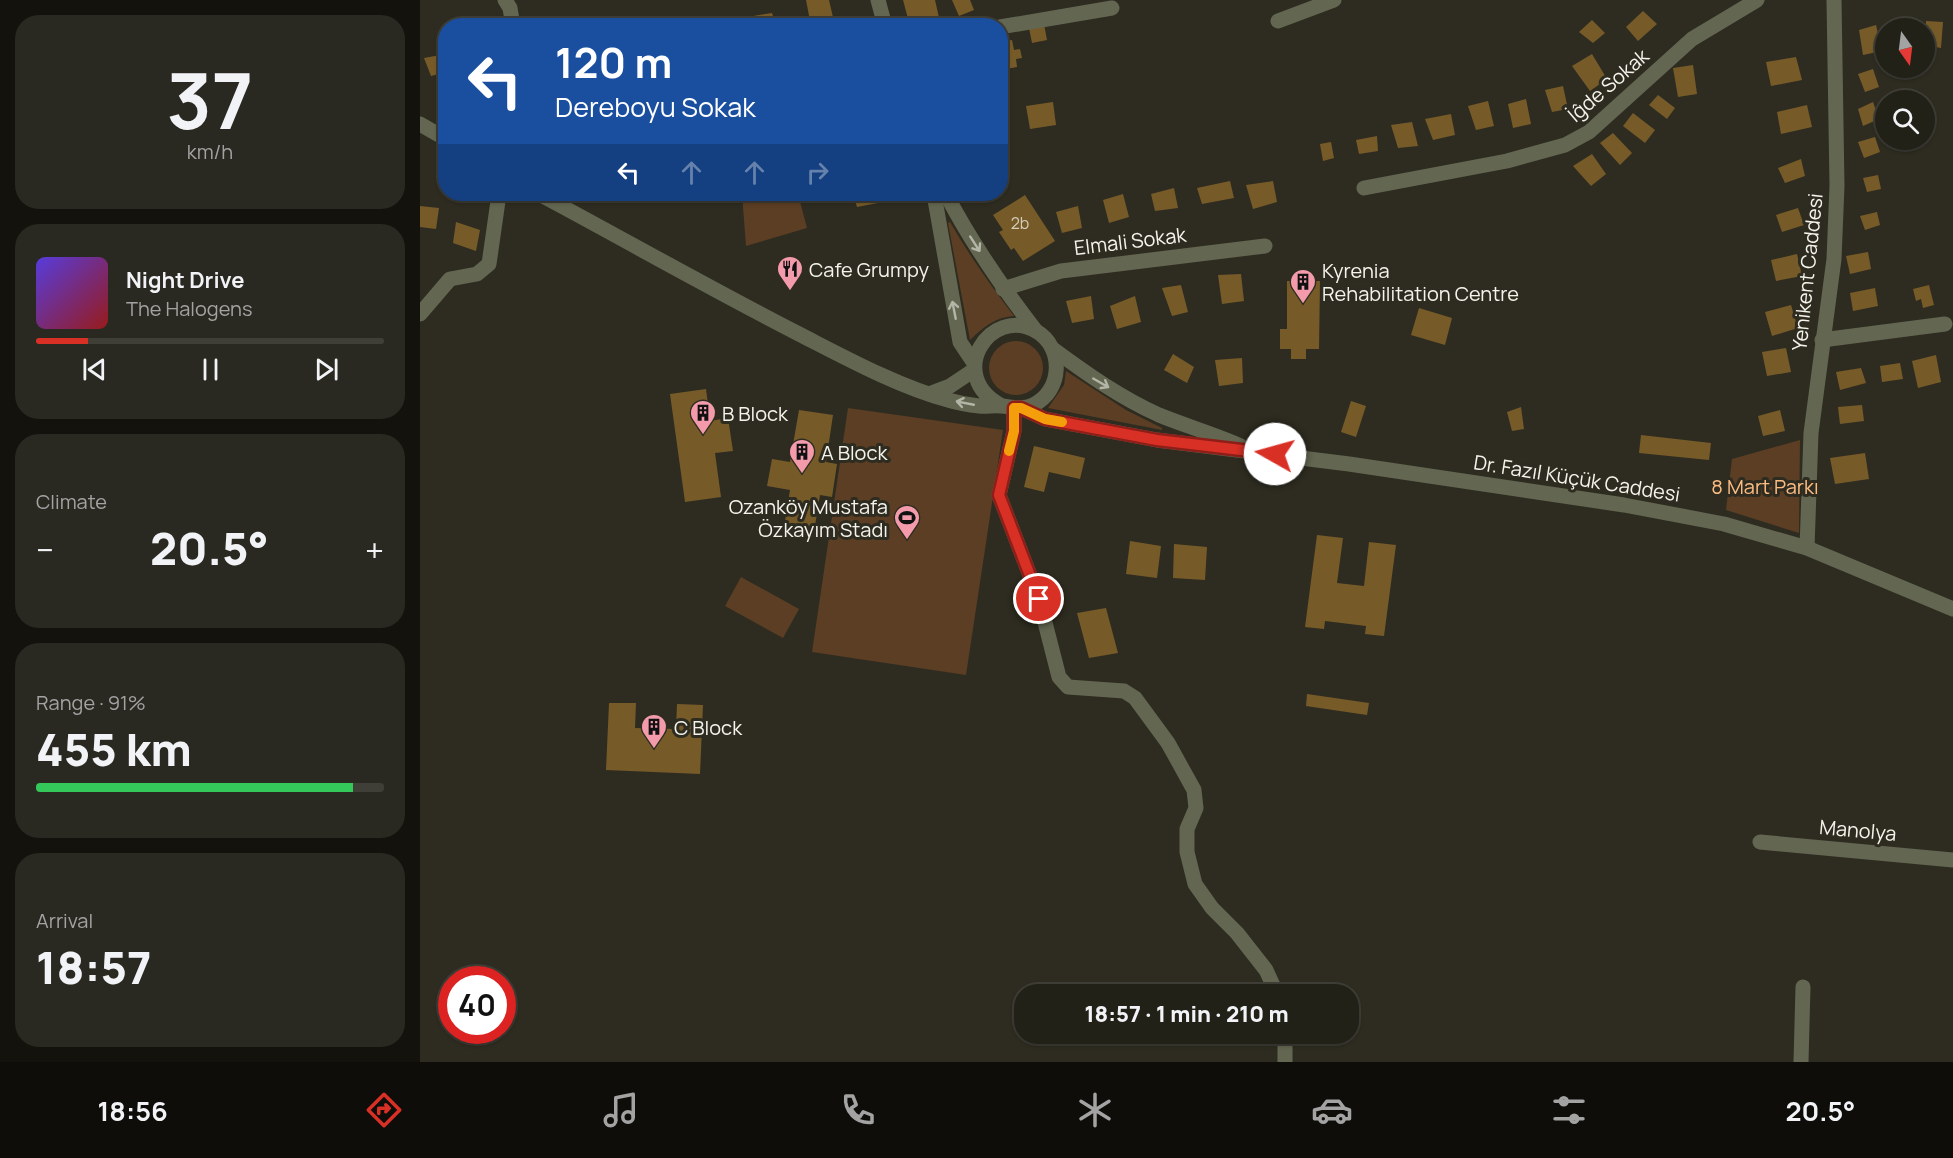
<!DOCTYPE html>
<html lang="en">
<head>
<meta charset="utf-8">
<style>
  :root { --surface:#222118; --page:#2a2921; --text:#f1f3f6; --muted:#a2a3a2; --line:#3f3e37; --accent:#d93025 }
  body { margin:0; font-family:Manrope,sans-serif; background:var(--page); color:var(--text); height:100vh; display:flex; flex-direction:column; font-size:22px; white-space:nowrap }
  * { box-sizing:border-box; margin:0 }
  p { font-size:20px; color:var(--muted) }
  .icon { flex:none; width:33px; height:33px; fill:none; stroke:currentColor; stroke-width:2; stroke-linecap:round; stroke-linejoin:round }
  .map { position:relative; flex:1; overflow:hidden }
  .details { display:flex; flex-direction:column; gap:15px; padding:15px; background:#13120d; width:420px }
  .details>* { flex:none }
  .top-card { position:absolute; left:18px; top:18px; width:570px; height:183px; border-radius:24px; box-shadow:0 2px 4px #0004,0 0 0 2px var(--line); background:#1a4fa0; color:#fff; overflow:hidden }
  .needle { width:39px; rotate:166deg }
  .buttons { position:absolute; left:1455px; top:18px; display:grid; gap:12px }
  .buttons a { display:grid; place-items:center; width:60px; height:60px; border-radius:50%; background:var(--surface); box-shadow:0 2px 4px #0004,0 0 0 2px var(--line); font-size:30px }
  .speed { position:absolute; left:18px; top:966px; display:flex; gap:12px; font-size:30px; font-weight:700; text-align:center }
  .speed>* { display:grid; place-content:center; width:78px; height:78px; border-radius:50%; background:var(--surface); box-shadow:0 2px 4px #0004,0 0 0 2px var(--line); line-height:1 }
  .speed .limit { border:9px solid #d22; background:#fff; color:#111 }
  .pin { position:absolute; display:grid; place-items:center; width:51px; height:51px; color:#fff; margin:-26px; border:3px solid #fff; border-radius:50%; box-shadow:0 2px 6px #0007 }
  .me { position:absolute; width:66px; margin:-33px; rotate:277deg; stroke-linejoin:round; filter:drop-shadow(0 0 4px #0008) }
  .turn { display:flex; align-items:center; gap:21px; height:126px; padding:0 18px; font-size:27px }
  .turn .icon { width:78px; height:78px; stroke-width:2.5 }
  .turn b { display:block; font-size:42px; line-height:51px }
  .lanes { display:flex; align-items:center; height:57px; padding:0 18px; background:#0003; justify-content:center; gap:30px; direction:ltr }
  .lanes .off { opacity:.35 }
  .big { font-size:45px; font-weight:800; line-height:1.1 }
  .details .tile { flex:1; display:flex; flex-direction:column; justify-content:center; gap:9px; min-width:0; padding:0 21px; border-radius:24px; background:var(--page) }
  .details .dial { align-items:center; gap:0 }
  .dial b { font-size:78px; line-height:1 }
  .song { display:flex; align-items:center; gap:18px }
  .cover { width:72px; height:72px; border-radius:9px; background:linear-gradient(135deg,hsl(250 70% 55%),hsl(0 70% 35%)) }
  .played { height:6px; border-radius:3px; background:linear-gradient(90deg,var(--accent) 15%,var(--line) 15%) }
  .keys { display:flex; justify-content:space-around; direction:ltr }
  .heat { display:flex; justify-content:space-between; align-items:center; font-size:33px; direction:ltr }
  .charge { height:9px; border-radius:4px; background:linear-gradient(90deg,#34c759 91%,var(--line) 0) }
  .trip { position:absolute; left:594px; top:984px; width:345px; height:60px; border-radius:24px; background:var(--surface); box-shadow:0 2px 4px #0004,0 0 0 2px var(--line); font-weight:800; line-height:60px; text-align:center }
  .dock { display:flex; height:96px; justify-content:space-around; align-items:center; background:#0e0d0a; color:var(--muted) }
  .dock .icon { width:42px; height:42px }
  .dock .current { color:var(--accent) }
  .dock b { font-size:27px; color:var(--text) }
  main { display:flex; flex:1; min-height:0 }
  .map>svg:first-child { display:block }
</style>
</head>
<body>
<main>
<section class="details">
<div class="tile dial"><b>37</b><p>km/h</p></div>
<div class="tile">
<div class="song"><i class="cover"></i><div><b>Night Drive</b><p>The Halogens</p></div></div>
<div class="played"></div>
<div class="keys"><svg class="icon" aria-label="previous" viewBox="0 0 24 24"><path d="M18 5L8 12l10 7zM5 5v14"/></svg><svg class="icon" aria-label="pause" viewBox="0 0 24 24"><path d="M8 5v14M16 5v14"/></svg><svg class="icon" aria-label="next" viewBox="0 0 24 24"><path d="M6 5l10 7-10 7zM19 5v14"/></svg></div>
</div>
<div class="tile"><p>Climate</p>
<div class="heat"><a>−</a><b class="big">20.5°</b><a>+</a></div>
</div>
<div class="tile"><p>Range · 91%</p><b class="big">455 km</b><div class="charge"></div></div>
<div class="tile"><p>Arrival</p><b class="big">18:57</b></div>
</section>
<div class="map">
<svg width="1533" height="1062" viewBox="0 0 1533 1062">
  <rect width="100%" height="100%" fill="#2e2c20"/>
  <g fill="#5b3e23">
    <polygon points="322,194 378,194 387,228 326,246"/>
    <path d="M 530,222 C 549,255 571,286 594,316 C 576,317 563,327 550,340 L 528,223 Z"/>
    <circle cx="596" cy="368" r="27"/>
    <polygon points="646,371 706,410 742,428 742,430 628,408 644,385"/>
    <polygon points="428,408 583,430 546,675 392,652"/>
    <polygon points="1380,440 1379,533 1306,510 1312,459"/>
    <polygon points="321,577 379,609 363,638 305,606"/>
  </g>
  <g fill="#765b29">
    <polygon points="386,0 409,0 415,26 391,26"/>
    <polygon points="483,0 515,0 520,22 506,26 490,26"/>
    <polygon points="532,0 550,0 554,10 539,16"/>
    <polygon points="1223,11 1237,24 1218,41 1206,27"/>
    <polygon points="352,13 356,26 329,26 327,17"/>
    <polygon points="1172,20 1185,33 1173,43 1159,32"/>
    <polygon points="1472,20 1490,21 1490,28 1472,28"/>
    <polygon points="1506,21 1523,22 1521,48 1505,45"/>
    <polygon points="624,24 627,40 612,43 609,28"/>
    <polygon points="1456,25 1462,51 1443,55 1439,30"/>
    <polygon points="592,40 594,50 600,49 602,58 596,59 597,67 586,69 584,63 580,64 580,42"/>
    <polygon points="26,54 26,72 11,76 4,58"/>
    <polygon points="1172,54 1187,79 1170,91 1152,66"/>
    <polygon points="1376,57 1382,80 1351,86 1346,62"/>
    <polygon points="1273,65 1277,94 1258,97 1253,68"/>
    <polygon points="1453,69 1459,87 1445,92 1438,74"/>
    <polygon points="1143,86 1148,109 1132,112 1125,90"/>
    <polygon points="1238,95 1255,108 1247,119 1229,105"/>
    <polygon points="1106,99 1111,124 1093,128 1088,104"/>
    <polygon points="1068,101 1074,126 1056,130 1048,106"/>
    <polygon points="633,102 636,125 610,129 606,106"/>
    <polygon points="1453,102 1459,119 1443,126 1438,109"/>
    <polygon points="1387,105 1392,127 1361,134 1357,112"/>
    <polygon points="1213,113 1235,130 1225,143 1203,126"/>
    <polygon points="1031,114 1035,135 1013,140 1005,119"/>
    <polygon points="992,122 998,146 978,148 971,125"/>
    <polygon points="1193,133 1212,153 1200,165 1180,143"/>
    <polygon points="957,136 958,151 939,154 936,140"/>
    <polygon points="1455,137 1460,152 1444,158 1438,142"/>
    <polygon points="911,142 914,158 903,161 900,144"/>
    <polygon points="1172,154 1186,174 1171,186 1153,166"/>
    <polygon points="1381,159 1385,176 1365,183 1358,168"/>
    <polygon points="1458,175 1461,189 1447,192 1443,178"/>
    <polygon points="810,181 814,198 782,204 777,188"/>
    <polygon points="853,181 857,202 833,209 826,185"/>
    <polygon points="754,188 758,208 735,211 731,194"/>
    <polygon points="433,194 461,194 463,202 437,207"/>
    <polygon points="703,194 709,217 689,223 683,200"/>
    <polygon points="605,195 635,241 603,261 594,248 591,250 579,232 583,230 573,215"/>
    <polygon points="0,206 19,208 16,229 0,227"/>
    <polygon points="658,206 662,228 642,233 636,212"/>
    <polygon points="1378,208 1384,225 1362,232 1356,215"/>
    <polygon points="1457,212 1460,225 1445,230 1440,216"/>
    <polygon points="36,222 60,230 56,251 33,243"/>
    <polygon points="1448,252 1451,269 1430,274 1426,256"/>
    <polygon points="1377,254 1382,276 1356,281 1351,260"/>
    <polygon points="821,274 824,301 802,304 798,275"/>
    <polygon points="867,281 900,281 899,349 886,349 886,359 871,359 871,349 860,349 860,329 867,329"/>
    <polygon points="761,285 768,312 752,316 742,288"/>
    <polygon points="1509,285 1514,305 1503,308 1501,299 1496,301 1493,289"/>
    <polygon points="1455,288 1458,306 1433,311 1430,293"/>
    <polygon points="671,296 674,319 652,323 646,301"/>
    <polygon points="715,296 721,322 697,329 690,306"/>
    <polygon points="1371,305 1378,328 1352,336 1345,312"/>
    <polygon points="999,308 1032,318 1025,345 991,335"/>
    <polygon points="1366,348 1371,372 1347,376 1342,352"/>
    <polygon points="753,354 774,367 767,383 744,370"/>
    <polygon points="1516,355 1521,382 1498,388 1492,361"/>
    <polygon points="822,358 823,383 799,386 795,360"/>
    <polygon points="1480,363 1483,379 1462,382 1460,366"/>
    <polygon points="1441,368 1446,383 1420,390 1416,372"/>
    <polygon points="286,389 290,421 308,418 313,451 295,453 301,497 265,502 250,394"/>
    <polygon points="931,401 946,406 936,437 921,432"/>
    <polygon points="1442,405 1444,421 1420,424 1418,407"/>
    <polygon points="1101,407 1104,429 1092,431 1087,412"/>
    <polygon points="379,410 413,415 406,462 417,464 412,497 400,495 393,538 363,534 370,490 347,486 352,459 370,462"/>
    <polygon points="1360,410 1365,431 1343,436 1338,416"/>
    <polygon points="1221,435 1291,443 1289,460 1219,453"/>
    <polygon points="614,446 665,458 660,479 629,472 624,492 604,487"/>
    <polygon points="1445,453 1449,479 1415,484 1410,458"/>
    <polygon points="897,535 923,538 917,583 944,586 949,542 976,545 964,636 945,634 946,626 905,621 904,629 885,627"/>
    <polygon points="710,541 741,546 737,578 706,574"/>
    <polygon points="754,544 787,547 785,580 753,578"/>
    <polygon points="686,608 698,653 669,658 657,613"/>
    <polygon points="887,694 949,703 947,715 886,706"/>
    <polygon points="189,703 216,703 215,728 256,729 257,704 283,705 280,774 186,770"/>
  </g>
  <g fill="none" stroke-linecap="round" stroke-linejoin="round">
    <g stroke="#636751" stroke-width="15">
      <polyline points="85,0 90,8 93,26"/>
      <polyline points="458,0 465,26"/>
      <polyline points="858,21 914,0"/>
      <polyline points="580,27 692,8"/>
      <polyline points="0,124 26,139"/>
      <polyline points="944,188 1087,161 1145,145 1169,132 1272,39 1337,0"/>
      <path d="M 119,194 C 205,240 291,289 379,334 C 424,357 479,387 528,400 C 538,403 549,405 559,406 C 567,407 574,405 582,406 C 593,407 602,410 613,405 C 643,391 644,347 616,331 C 570,305 524,376 582,406"/>
      <polyline points="514,194 540,342 554,363"/>
      <path d="M 526,194 C 551,242 582,287 616,331"/>
      <polyline points="583,289 641,271 845,246"/>
      <polyline points="0,314 30,279 57,274 69,264 79,194"/>
      <polyline points="1402,340 1525,324"/>
      <path d="M 633,349 C 667,374 701,398 739,415 C 766,426 794,434 821,446"/>
      <polyline points="509,394 530,386 554,370"/>
      <polyline points="594,408 594,431 579,495 619,599 639,677 648,687 704,691 715,698 748,743 774,790 776,808 767,829 767,852 775,884 792,908 817,933 846,970 857,994"/>
      <polyline points="601,408 625,419 737,440 929,464 1204,505 1304,524 1387,548 1533,609"/>
      <polyline points="1387,548 1391,433 1414,259 1417,186 1414,0"/>
      <polyline points="1340,842 1533,860"/>
      <polyline points="865,1034 865,1062"/>
      <polyline points="1381,1062 1383,987"/>
    </g>
  </g>
  <defs><path id="oneway-shaft" d="M-6 0H5M1.5-3L5.5 0L1.5 3" fill="none" stroke-width="1.6" stroke-linecap="round" stroke-linejoin="round" transform="scale(1.5)"/></defs>
  <g stroke="#b3b5a6">
    <use href="#oneway-shaft" transform="translate(555 244) rotate(57)"/>
    <use href="#oneway-shaft" transform="translate(534 310) rotate(-101)"/>
    <use href="#oneway-shaft" transform="translate(681 383) rotate(30)"/>
    <use href="#oneway-shaft" transform="translate(545 403) rotate(-169)"/>
  </g>
  <g fill="none" stroke-linecap="round" stroke-linejoin="round">
    <defs>
      <polyline id="route" points="619,599 579,495 594,431 594,408 601,408 625,419 737,440 855,454"/>
    </defs>
    <use href="#route" stroke="#8d1f18" stroke-width="15"/>
    <use href="#route" stroke="#d93025" stroke-width="10"/>
    <polyline stroke="#f59e0b" stroke-width="10" points="589,451 594,431 594,408 601,408 625,419 642,422"/>
  </g>
  <defs>
    <symbol id="restaurant-pin" viewBox="-11 -11 22 30"><path d="M0 17L-7.5 6A9.5 9.5 0 1 1 7.5 6Z" fill="#f39aab" stroke="#2e2c20"/><path d="M-5-6h1v4h1v-4h1v4h1v-4h1v5L-1.5 .5V6h-2V.5L-5-1ZM5-6V6H3V1.5H1.5Q1.5-4 5-6Z" fill="#111"/></symbol>
    <symbol id="building-pin" viewBox="-11 -11 22 30"><path d="M0 17L-7.5 6A9.5 9.5 0 1 1 7.5 6Z" fill="#f39aab" stroke="#2e2c20"/><path d="M-4-6H4V6H1V3H-1V6H-4ZM-2.5-4.3h1.7v1.8h-1.7ZM.8-4.3h1.7v1.8H.8ZM-2.5-1h1.7V.8h-1.7ZM.8-1h1.7V.8H.8Z" fill="#111"/></symbol>
    <symbol id="stadium-pin" viewBox="-11 -11 22 30"><path d="M0 17L-7.5 6A9.5 9.5 0 1 1 7.5 6Z" fill="#f39aab" stroke="#2e2c20"/><path d="M0-5a6.5 5 0 1 0 0 10a6.5 5 0 1 0 0-10ZM-3.5-1.8h7v3.6h-7Z" fill="#111"/></symbol>
  </defs>
  <g fill-rule="evenodd">
    <use href="#restaurant-pin" x="355" y="254" width="30" height="40"/>
    <use href="#building-pin" x="868" y="267" width="30" height="40"/>
    <use href="#building-pin" x="268" y="398" width="30" height="40"/>
    <use href="#building-pin" x="367" y="437" width="30" height="40"/>
    <use href="#stadium-pin" x="472" y="503" width="30" height="40"/>
    <use href="#building-pin" x="219" y="712" width="30" height="40"/>
  </g>
  <g text-anchor="middle" dominant-baseline="central" stroke-width="6" stroke-linejoin="round" paint-order="stroke">
    <g font-size="16" fill="#d5cebb">
      <text x="600" y="223">2b</text>
    </g>
    <g font-size="20" fill="#f5f4ec" stroke="#2e2c20">
      <text transform="translate(1188 85) rotate(-41)">İĝde Sokak</text>
      <text transform="translate(710 241) rotate(-7)">Elmali Sokak</text>
      <text transform="translate(1387 272) rotate(-84)">Yenikent Caddesi</text>
      <text transform="translate(1157 478) rotate(9)">Dr. Fazıl Küçük Caddesi</text>
      <text transform="translate(1438 830) rotate(5)">Manolya</text>
    </g>
    <g font-size="20" fill="#f5f4ec" stroke="#2e2c20" text-anchor="start">
      <text x="389" y="269">Cafe Grumpy</text>
      <text x="902" y="270">Kyrenia<tspan x="902" dy="23">Rehabilitation Centre</tspan></text>
      <text x="302" y="413">B Block</text>
      <text x="401" y="452">A Block</text>
      <text x="468" y="506" text-anchor="end">Ozanköy Mustafa<tspan x="468" dy="23">Özkayım Stadı</tspan></text>
      <text x="254" y="727">C Block</text>
    </g>
    <g font-size="20" fill="#fdbc82" stroke="#2e2c20">
      <text x="1345" y="486">8 Mart Parkı</text>
    </g>
  </g>
</svg>
<div class="buttons">
<a><svg class="needle" viewBox="-14 -14 28 28"><path d="M0-13l5 13h-10z" fill="#e53935"/><path d="M0 13l5-13h-10z" fill="#a2a3a2"/></svg></a>
<a><svg class="icon" aria-label="search" viewBox="0 0 24 24"><circle cx="10" cy="10" r="6"/><path d="M15 15l6 6"/></svg></a>
</div>
<div class="speed"><div class="limit">40</div></div>
<div class="pin" style="left:619px;top:599px;background:#d93025"><svg class="icon" aria-label="arrive" viewBox="0 0 24 24"><path d="M6 21V4h12l-3 4 3 4H6"/></svg></div>
<svg class="me" style="left:855px;top:454px" viewBox="-20 -20 40 40"><circle r="19" fill="#fff"/><path d="M0-13L10 11 0 6-10 11z" fill="#d93025"/></svg>
<div class="trip">18:57 · 1 min · 210 m</div>
<div class="top-card">
<div class="turn"><svg class="icon" aria-label="left" viewBox="0 0 24 24"><path d="M17 20v-9H6M10 6l-5 5 5 5"/></svg><div><b>120 m</b>Dereboyu Sokak</div></div>
<div class="lanes"><svg class="icon" aria-label="left" viewBox="0 0 24 24"><path d="M17 20v-9H6M10 6l-5 5 5 5"/></svg><svg class="icon off" aria-label="ahead" viewBox="0 0 24 24"><path d="M12 20V5M6 11l6-6 6 6"/></svg><svg class="icon off" aria-label="ahead" viewBox="0 0 24 24"><path d="M12 20V5M6 11l6-6 6 6"/></svg><svg class="icon off" aria-label="right" viewBox="0 0 24 24"><path d="M7 20v-9h11M14 6l5 5-5 5"/></svg></div>
</div>
</div>
</main>
<nav class="dock">
<b>18:56</b>
<svg class="icon current" aria-label="directions" viewBox="0 0 24 24"><path d="M12 3l9 9-9 9-9-9zM9 14v-3h6M13 9l2 2-2 2"/></svg>
<svg class="icon" aria-label="music" viewBox="0 0 24 24"><path d="M9 18V5l10-2v13"/><circle cx="6" cy="18" r="3"/><circle cx="16" cy="16" r="3"/></svg>
<svg class="icon" aria-label="phone" viewBox="0 0 24 24"><path d="M5 4h4l2 5-3 2q2 4 5 5l2-3 5 2v4C11 20 4 13 5 4z"/></svg>
<svg class="icon" aria-label="climate" viewBox="0 0 24 24"><path d="M12 3v18M4 7l16 10M4 17L20 7"/></svg>
<svg class="icon" aria-label="car" viewBox="0 0 24 24"><path d="M5 17H2v-5l4-1 3-4h7l3 4 3 1v5h-3M9 17h6M6 11h13"/><circle cx="7" cy="17" r="2"/><circle cx="17" cy="17" r="2"/></svg>
<svg class="icon" aria-label="filters" viewBox="0 0 24 24"><path d="M4 7h16M4 17h16"/><circle cx="9" cy="7" r="2"/><circle cx="15" cy="17" r="2"/></svg>
<b>20.5°</b>
</nav>
</body>
</html>
